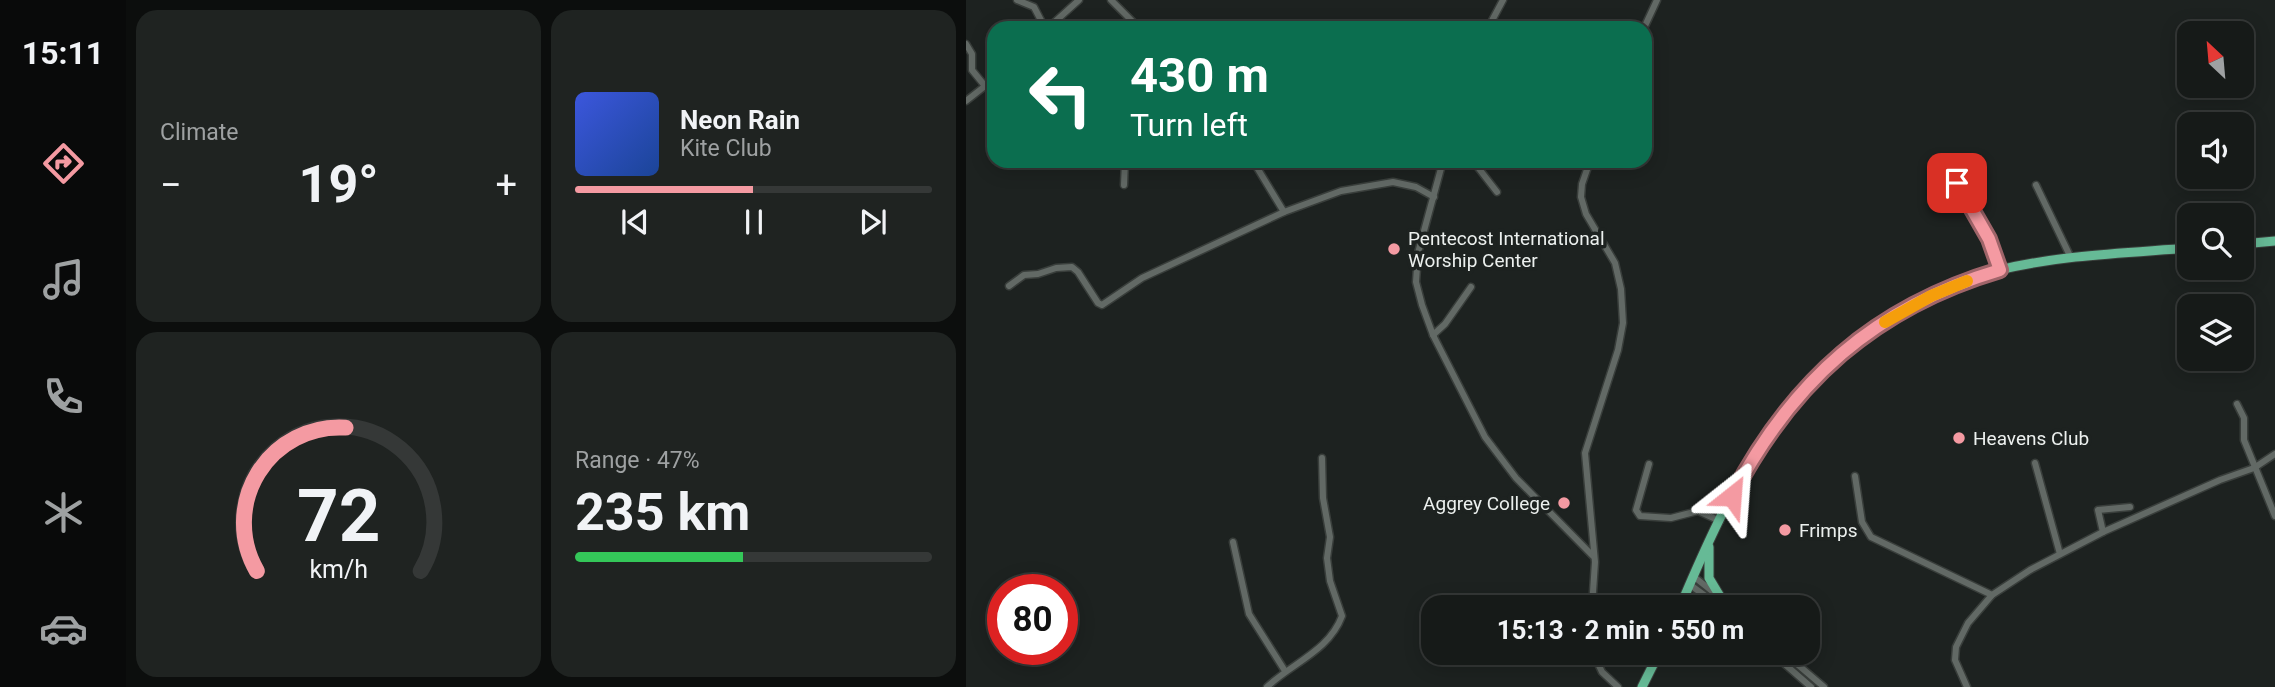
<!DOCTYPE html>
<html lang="en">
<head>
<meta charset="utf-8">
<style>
  :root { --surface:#161a18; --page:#1f2321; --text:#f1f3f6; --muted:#9ea1a2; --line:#353837; --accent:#f49aa2 }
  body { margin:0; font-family:Roboto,sans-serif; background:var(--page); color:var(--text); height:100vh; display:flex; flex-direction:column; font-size:26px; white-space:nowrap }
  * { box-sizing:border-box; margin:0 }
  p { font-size:23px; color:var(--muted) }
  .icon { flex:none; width:38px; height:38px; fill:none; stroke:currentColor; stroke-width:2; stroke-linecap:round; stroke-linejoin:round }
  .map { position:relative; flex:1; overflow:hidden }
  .side { display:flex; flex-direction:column; gap:10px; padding:10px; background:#0c0e0d; width:840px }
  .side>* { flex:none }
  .hud { position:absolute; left:21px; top:21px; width:665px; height:147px; border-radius:21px; box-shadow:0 4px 18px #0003,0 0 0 2px var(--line); background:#0b6e4f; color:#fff; overflow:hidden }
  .needle { width:46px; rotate:334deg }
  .tools { position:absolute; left:1211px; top:21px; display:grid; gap:14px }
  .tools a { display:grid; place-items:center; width:77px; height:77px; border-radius:14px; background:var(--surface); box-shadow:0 4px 18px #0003,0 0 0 2px var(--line); font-size:35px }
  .speed { position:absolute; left:21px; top:574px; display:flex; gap:14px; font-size:35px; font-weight:700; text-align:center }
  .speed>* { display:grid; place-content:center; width:91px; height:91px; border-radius:50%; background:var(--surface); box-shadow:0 4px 18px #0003,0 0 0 2px var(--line); line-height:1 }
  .speed .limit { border:10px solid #d22; background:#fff; color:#111 }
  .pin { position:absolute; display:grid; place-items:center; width:60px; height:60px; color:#fff; margin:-30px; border-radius:14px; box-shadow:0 4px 10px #0006 }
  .me { position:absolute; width:77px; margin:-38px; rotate:28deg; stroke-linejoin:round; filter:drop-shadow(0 0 5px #0008) }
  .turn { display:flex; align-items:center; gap:24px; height:147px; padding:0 28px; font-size:32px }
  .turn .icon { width:91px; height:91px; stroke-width:2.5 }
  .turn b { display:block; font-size:49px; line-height:60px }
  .big { font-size:52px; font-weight:700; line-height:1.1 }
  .side .card { flex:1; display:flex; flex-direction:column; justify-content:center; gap:10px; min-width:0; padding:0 24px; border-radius:21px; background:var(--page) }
  .side .dial { align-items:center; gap:0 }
  .dial svg { height:182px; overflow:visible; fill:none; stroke:var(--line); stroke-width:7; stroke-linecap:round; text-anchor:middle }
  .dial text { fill:var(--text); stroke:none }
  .song { display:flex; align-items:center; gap:21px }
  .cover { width:84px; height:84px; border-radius:10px; background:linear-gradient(135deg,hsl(230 70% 55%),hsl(220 70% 35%)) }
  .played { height:7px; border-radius:4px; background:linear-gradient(90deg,var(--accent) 50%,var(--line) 50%) }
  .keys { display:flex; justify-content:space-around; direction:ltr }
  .heat { display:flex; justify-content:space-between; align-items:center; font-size:38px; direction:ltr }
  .charge { height:10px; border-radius:5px; background:linear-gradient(90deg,#34c759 47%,var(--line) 0) }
  .side .tiles { flex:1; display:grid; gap:10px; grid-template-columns:repeat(2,1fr) }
  .trip { position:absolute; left:455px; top:595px; width:399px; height:70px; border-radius:21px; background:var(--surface); box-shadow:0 4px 18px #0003,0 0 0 2px var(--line); font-weight:700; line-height:70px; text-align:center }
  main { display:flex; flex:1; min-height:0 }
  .tab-bar { display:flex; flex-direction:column; width:126px; justify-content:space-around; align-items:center; background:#090a0a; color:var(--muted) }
  .tab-bar .icon { width:49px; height:49px }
  .tab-bar .current { color:var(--accent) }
  .tab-bar b { font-size:32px; color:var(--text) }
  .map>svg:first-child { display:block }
</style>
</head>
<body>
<main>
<nav class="tab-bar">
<b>15:11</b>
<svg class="icon current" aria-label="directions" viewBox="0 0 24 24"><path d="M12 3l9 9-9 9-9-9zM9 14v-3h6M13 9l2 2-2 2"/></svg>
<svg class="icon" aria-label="music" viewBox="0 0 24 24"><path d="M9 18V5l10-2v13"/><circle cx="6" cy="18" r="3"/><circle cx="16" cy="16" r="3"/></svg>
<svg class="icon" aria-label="phone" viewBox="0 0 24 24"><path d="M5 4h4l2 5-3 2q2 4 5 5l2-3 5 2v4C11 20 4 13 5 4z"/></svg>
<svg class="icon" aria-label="climate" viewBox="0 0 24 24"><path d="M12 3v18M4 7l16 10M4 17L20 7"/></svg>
<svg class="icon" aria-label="car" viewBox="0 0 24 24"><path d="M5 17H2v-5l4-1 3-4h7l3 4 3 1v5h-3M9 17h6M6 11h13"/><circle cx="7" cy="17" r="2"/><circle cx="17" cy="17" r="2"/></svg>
</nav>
<section class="side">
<div class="tiles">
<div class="card"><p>Climate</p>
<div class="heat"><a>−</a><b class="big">19°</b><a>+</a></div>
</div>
<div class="card">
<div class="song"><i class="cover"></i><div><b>Neon Rain</b><p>Kite Club</p></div></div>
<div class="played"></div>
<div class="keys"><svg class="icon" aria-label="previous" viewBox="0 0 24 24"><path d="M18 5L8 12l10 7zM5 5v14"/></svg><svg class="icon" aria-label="pause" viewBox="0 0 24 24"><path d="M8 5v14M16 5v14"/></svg><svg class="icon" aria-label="next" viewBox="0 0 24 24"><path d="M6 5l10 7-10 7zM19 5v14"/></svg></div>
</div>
<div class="card dial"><svg viewBox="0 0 100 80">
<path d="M14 69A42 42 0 1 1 86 69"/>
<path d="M14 69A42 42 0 0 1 53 6" stroke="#f49aa2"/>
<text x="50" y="56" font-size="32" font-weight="700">72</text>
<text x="50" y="72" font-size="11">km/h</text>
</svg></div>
<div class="card"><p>Range · 47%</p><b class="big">235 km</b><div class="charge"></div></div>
</div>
</section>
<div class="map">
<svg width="1309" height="687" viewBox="0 0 1309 687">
  <rect width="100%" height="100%" fill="#1d2220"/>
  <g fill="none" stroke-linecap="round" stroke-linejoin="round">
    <defs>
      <g id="minor">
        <polyline points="51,0 68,7 79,28"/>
        <polyline points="145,0 173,28"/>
        <polyline points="82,28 113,0"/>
        <polyline points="522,28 537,0"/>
        <polyline points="678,28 691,0"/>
        <polyline points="0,44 6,54 6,70 19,86"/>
        <polyline points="0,101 28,79"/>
        <polyline points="287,161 318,212"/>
        <polyline points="477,161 452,253 450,282 456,305 467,335 519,437 550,478 627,556"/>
        <polyline points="507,161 531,192"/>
        <polyline points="624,161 616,184 615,197 620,214 649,263 655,289 657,323 652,350 619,453 629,562 626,607"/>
        <polyline points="991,183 1023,239 1034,270"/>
        <polyline points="158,185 159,161"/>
        <polyline points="1070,185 1105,258"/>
        <polyline points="43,286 58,275 72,274 90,268 106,267 112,272 132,303 136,305 176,278 318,212 375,191 427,182 450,187 468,197"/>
        <polyline points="467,335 479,324 505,287"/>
        <polyline points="1271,404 1278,418 1278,440 1309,516"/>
        <polyline points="1069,463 1094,554"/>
        <polyline points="683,464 670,510 674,516 705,518 732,511 754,521"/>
        <polyline points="889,476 896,522 905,537 1026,595"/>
        <polyline points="1137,532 1132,510 1164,507"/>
        <polyline points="267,542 283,614 319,671"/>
        <polyline points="727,576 766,607"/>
        <polyline points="723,584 753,606"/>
        <polyline points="627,653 636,672 652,687"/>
        <polyline points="806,653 845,687"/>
        <polyline points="818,653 858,687"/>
        <path d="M 301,687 C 326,663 363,651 376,616 L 364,581 L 361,558 L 364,537 L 357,498 L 356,458"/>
        <polyline points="1001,687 989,660 990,647 1002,623 1026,595 1064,570 1137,532 1254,480 1288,468 1309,454"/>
      </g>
      <g id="highway">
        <polyline points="1276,244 1309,241"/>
        <polyline points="743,547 743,578 755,598"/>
        <path d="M 714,607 C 747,529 784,446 843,383 C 861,363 883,348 905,332 C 943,304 987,282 1033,270 C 1095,255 1160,253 1223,248"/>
        <polyline points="740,607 754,607"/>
        <polyline points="676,687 693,653"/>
      </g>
    </defs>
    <use href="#minor" stroke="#393e3b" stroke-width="9"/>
    <use href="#highway" stroke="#393e3b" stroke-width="11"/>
    <use href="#minor" stroke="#626965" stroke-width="6"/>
    <use href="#highway" stroke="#66ba96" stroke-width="9"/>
  </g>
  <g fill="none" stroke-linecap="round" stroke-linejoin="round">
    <defs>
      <path id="route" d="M 766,496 C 826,381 909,307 1034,270 L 1023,239 L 991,183"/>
    </defs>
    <use href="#route" stroke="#9f6469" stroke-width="18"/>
    <use href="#route" stroke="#f49aa2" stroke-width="12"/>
    <polyline stroke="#f59e0b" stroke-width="12" points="919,322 965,296 1001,281"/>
  </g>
  <g fill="#f49aa2" stroke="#1d2220" stroke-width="2.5">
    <circle cx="428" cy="249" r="7"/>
    <circle cx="993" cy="438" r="7"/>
    <circle cx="598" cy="503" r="7"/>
    <circle cx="819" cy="530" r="7"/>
  </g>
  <g text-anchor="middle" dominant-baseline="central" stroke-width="7" stroke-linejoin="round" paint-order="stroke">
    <g font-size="19" fill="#ecf0ee" stroke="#1d2220" text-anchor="start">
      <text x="442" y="238">Pentecost International<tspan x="442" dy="22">Worship Center</tspan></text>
      <text x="1007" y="438">Heavens Club</text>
      <text x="584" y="503" text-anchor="end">Aggrey College</text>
      <text x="833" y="530">Frimps</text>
    </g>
  </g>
</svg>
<div class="tools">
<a><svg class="needle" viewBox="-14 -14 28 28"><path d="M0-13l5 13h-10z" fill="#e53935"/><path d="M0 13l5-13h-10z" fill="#9ea1a2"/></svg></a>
<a><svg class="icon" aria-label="sound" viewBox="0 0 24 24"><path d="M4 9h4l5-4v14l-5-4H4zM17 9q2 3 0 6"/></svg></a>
<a><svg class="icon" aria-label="search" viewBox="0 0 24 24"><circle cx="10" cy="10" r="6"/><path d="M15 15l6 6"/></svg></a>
<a><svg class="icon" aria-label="layers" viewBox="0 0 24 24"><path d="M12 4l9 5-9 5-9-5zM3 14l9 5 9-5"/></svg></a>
</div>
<div class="speed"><div class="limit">80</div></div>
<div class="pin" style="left:991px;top:183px;background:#d93025"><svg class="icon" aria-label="arrive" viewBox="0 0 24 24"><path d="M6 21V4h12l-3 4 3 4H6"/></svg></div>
<svg class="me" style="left:766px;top:496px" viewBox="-20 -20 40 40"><path d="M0-17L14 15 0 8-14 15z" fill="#f49aa2" stroke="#fff" stroke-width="4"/></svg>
<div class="trip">15:13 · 2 min · 550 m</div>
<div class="hud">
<div class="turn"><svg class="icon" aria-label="left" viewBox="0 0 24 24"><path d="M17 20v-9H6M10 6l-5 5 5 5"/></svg><div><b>430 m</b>Turn left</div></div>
</div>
</div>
</main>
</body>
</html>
